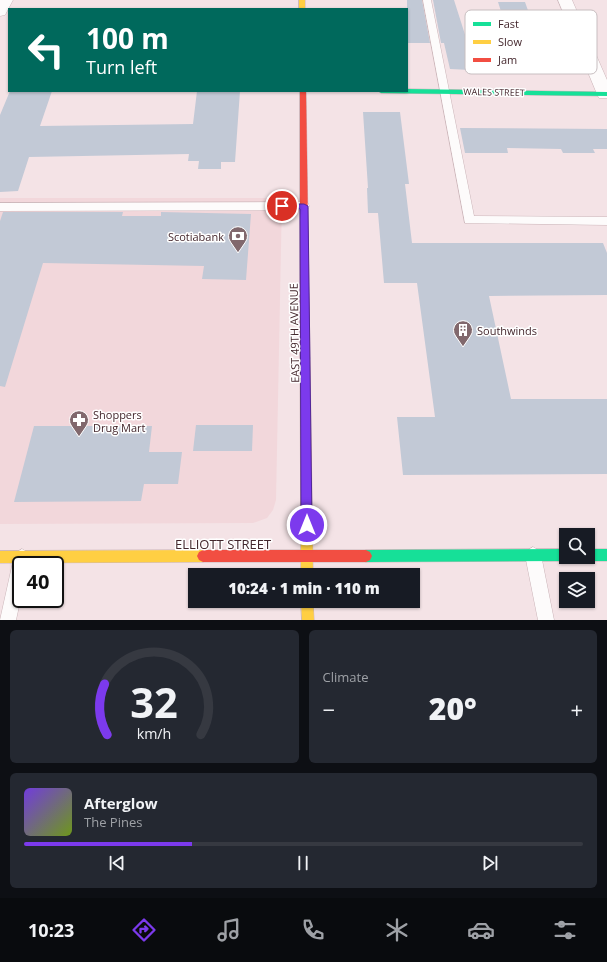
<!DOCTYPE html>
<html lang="en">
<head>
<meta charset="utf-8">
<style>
  :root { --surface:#171b24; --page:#242831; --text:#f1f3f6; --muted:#9ea1a6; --line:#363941; --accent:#7c3aed }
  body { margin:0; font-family:"Open Sans",sans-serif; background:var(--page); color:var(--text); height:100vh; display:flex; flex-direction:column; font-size:15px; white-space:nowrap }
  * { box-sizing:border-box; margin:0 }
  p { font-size:13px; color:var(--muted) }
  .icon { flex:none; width:22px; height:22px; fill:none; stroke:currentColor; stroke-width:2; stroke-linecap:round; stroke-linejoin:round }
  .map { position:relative; height:620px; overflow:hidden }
  .sheet { display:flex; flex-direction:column; gap:10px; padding:10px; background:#0d0f14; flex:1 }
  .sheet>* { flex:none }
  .top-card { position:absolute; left:8px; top:8px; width:400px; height:84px; border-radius:0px; box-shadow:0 1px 3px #0004; background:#00695c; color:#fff; overflow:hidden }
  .buttons { position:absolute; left:559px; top:528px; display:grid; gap:8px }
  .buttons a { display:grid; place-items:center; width:36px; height:36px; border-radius:0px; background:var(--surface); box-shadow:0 1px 3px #0004; font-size:20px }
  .speed { position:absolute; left:12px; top:556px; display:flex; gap:8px; font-size:20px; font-weight:700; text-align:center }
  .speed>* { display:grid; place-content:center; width:52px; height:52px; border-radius:50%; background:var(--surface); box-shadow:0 1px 3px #0004; line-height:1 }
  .speed .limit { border:2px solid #111; border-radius:6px; background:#fff; color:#111 }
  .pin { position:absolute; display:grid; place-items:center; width:34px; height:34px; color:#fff; margin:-17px; border:2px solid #fff; border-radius:50%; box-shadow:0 1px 4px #0007 }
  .me { position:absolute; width:44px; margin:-22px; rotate:0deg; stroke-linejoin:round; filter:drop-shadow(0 0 3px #0008) }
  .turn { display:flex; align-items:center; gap:14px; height:84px; padding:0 12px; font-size:18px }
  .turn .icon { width:52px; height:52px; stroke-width:2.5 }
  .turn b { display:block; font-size:28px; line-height:34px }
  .big { font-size:30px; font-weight:800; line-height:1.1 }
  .sheet .tile { flex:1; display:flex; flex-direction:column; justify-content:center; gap:6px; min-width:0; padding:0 14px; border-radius:6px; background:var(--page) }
  .sheet .dial { align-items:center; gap:0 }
  .dial svg { height:104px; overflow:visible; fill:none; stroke:var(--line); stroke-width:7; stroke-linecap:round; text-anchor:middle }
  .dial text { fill:var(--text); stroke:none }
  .song { display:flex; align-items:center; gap:12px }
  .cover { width:48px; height:48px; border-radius:6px; background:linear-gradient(135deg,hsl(260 70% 55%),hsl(80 70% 35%)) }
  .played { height:4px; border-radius:2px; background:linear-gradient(90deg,var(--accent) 30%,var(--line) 30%) }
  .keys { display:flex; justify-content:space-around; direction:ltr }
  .heat { display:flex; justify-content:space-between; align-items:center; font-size:22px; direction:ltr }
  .sheet .tiles { flex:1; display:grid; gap:10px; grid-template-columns:1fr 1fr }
  .tile:last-child { grid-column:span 2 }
  .trip { position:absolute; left:188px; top:568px; width:232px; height:40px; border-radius:0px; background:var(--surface); box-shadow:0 1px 3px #0004; font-weight:800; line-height:40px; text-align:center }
  .dock { display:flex; height:64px; justify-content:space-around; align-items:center; background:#090b0e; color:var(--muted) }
  .dock .icon { width:28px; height:28px }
  .dock .selected { color:var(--accent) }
  .dock b { font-size:18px; color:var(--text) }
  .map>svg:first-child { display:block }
</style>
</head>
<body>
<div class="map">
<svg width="607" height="620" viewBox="0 0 607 620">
  <rect width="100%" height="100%" fill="#f4e3e6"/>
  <polygon fill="#f2d7db" points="0,198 282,198 276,500 273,510 267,518 253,523 0,524"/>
  <g fill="#c2c9d6">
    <polygon points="407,0 422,0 430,43 407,43"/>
    <polygon points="433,0 454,0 468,44 465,44 471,70 450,69 444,43 441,43"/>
    <polygon points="498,2 525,2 531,19 533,19 552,74 521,74"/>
    <polygon points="10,91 52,91 40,126 193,124 197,91 240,91 235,162 221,162 221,169 198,169 199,161 188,161 189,154 29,157 18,191 0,192 0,115"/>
    <polygon points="363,112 400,112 409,184 405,184 412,243 603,243 607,253 607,295 489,296 511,399 607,399 607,474 403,475 397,417 435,417 417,283 384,283 378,213 368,213 367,188 368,188"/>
    <polygon points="460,128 607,129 607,149 593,149 595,153 563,153 561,149 507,148 508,153 465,153"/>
    <polygon points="3,212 123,212 122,216 161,216 161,212 251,214 246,280 202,279 204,266 43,263 5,387 0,386 0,221"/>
    <polygon points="196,425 253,425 252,451 193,451"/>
    <polygon points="34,426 152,426 149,452 182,452 178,484 144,484 141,501 14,502"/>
  </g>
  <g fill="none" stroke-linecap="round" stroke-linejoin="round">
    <defs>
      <g id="lane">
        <polygon points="423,0 431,0 474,216 607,217 607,225 465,223"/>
        <polygon points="304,202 308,203 309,206 308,209 304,210 0,211 0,203"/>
        <polygon points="533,547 538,550 541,555 554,620 538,620 525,555 528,550"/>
        <polygon points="22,549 27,552 30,557 28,565 21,565 21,597 16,620 0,620 14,557 17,552"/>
      </g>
      <g id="street">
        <polygon points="0,0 13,0 5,15 0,16"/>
        <polygon points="558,0 572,0 607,80 607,98 599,98 597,94"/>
      </g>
      <g id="fast">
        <polygon points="407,89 607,92 607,96 381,93 378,91 407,91"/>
        <polygon points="566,549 566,557 571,557 566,561 366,562 362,560 360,556 362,552 366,550"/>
        <polygon points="588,549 607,549 607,561 588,561 584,559 583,557 588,557"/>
      </g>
      <g id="slow">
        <rect x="299" y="0" width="6" height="9"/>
        <polygon points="305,354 308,355 310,358 313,575 301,575 300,358 302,355"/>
        <polygon points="203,550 207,552 209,556 207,560 203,562 0,563 0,551"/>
        <polygon points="301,601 313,601 314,620 302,620"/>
      </g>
      <g id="jam">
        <polygon points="300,91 306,91 310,358 308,361 305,362 302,361 300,358"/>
        <polygon points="203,550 366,550 370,552 372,556 370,560 366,562 203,562 199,560 197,556 199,552"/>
      </g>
    </defs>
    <use href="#lane" stroke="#cbb5b9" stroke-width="1"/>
    <use href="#street" stroke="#cbb5b9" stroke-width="1"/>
    <use href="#fast" stroke="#cbb5b9" stroke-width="1"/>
    <use href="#slow" stroke="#cbb5b9" stroke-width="1"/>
    <use href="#jam" stroke="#cbb5b9" stroke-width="1"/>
    <use href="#lane" fill="#fdfbfb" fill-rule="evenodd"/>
    <use href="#street" fill="#fdfbfb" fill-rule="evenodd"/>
    <use href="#fast" fill="#16e098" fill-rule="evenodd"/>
    <use href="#slow" fill="#ffcf43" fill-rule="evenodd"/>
    <use href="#jam" fill="#f24e42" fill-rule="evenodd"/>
  </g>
  <polygon fill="#7c3aed" stroke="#51269a" points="279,204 304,204 308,206 312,525 311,529 307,530 303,529 301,525 300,209 282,209 279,208"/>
  <defs>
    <symbol id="bank-pin" viewBox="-11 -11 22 30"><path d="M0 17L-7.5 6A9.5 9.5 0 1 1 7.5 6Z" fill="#81686d" stroke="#fff"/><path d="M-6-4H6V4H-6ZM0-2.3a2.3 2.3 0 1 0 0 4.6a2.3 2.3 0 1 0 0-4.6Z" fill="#fff"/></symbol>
    <symbol id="building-pin" viewBox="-11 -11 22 30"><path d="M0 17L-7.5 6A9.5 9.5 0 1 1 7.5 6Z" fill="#81686d" stroke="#fff"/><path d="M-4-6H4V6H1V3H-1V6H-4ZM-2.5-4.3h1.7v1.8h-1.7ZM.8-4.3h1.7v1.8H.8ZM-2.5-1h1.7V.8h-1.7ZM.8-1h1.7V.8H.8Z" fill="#fff"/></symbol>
    <symbol id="pharmacy-pin" viewBox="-11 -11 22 30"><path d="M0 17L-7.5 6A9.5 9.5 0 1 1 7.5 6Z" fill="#81686d" stroke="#fff"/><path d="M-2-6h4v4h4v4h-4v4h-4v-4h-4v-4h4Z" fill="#fff"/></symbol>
  </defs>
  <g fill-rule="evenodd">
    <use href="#bank-pin" x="227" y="225" width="22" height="30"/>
    <use href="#building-pin" x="452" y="319" width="22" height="30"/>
    <use href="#pharmacy-pin" x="68" y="409" width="22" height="30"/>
  </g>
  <g text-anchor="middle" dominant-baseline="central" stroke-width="3" stroke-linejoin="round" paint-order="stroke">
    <g font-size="9" fill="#43262c" stroke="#fff">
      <text transform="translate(494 92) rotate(1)">WALES STREET</text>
    </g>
    <g font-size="11" fill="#43262c" stroke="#fff" text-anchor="start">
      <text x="224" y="236" text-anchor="end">Scotiabank</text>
      <text x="477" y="330">Southwinds</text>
      <text x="93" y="414">Shoppers<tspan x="93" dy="13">Drug Mart</tspan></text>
    </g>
    <g font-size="11" fill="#43262c" stroke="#fff">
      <text transform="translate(294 333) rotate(-91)">EAST 49TH AVENUE</text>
    </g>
    <g font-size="13" fill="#43262c" stroke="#fff">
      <text x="223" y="544">ELLIOTT STREET</text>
    </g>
  </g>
  <rect x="465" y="10" width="132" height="64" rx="6" fill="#fff" stroke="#c7bec0" stroke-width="1"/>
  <rect x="473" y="22" width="18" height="4" fill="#16e098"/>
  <rect x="473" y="40" width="18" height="4" fill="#ffcf43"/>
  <rect x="473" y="58" width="18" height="4" fill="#f24e42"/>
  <g font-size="11" fill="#43262c">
    <text x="498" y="28">Fast</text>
    <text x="498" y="46">Slow</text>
    <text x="498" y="64">Jam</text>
  </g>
</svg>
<div class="buttons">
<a><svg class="icon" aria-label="search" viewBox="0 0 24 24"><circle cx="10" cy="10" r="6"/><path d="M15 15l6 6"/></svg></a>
<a><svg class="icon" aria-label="layers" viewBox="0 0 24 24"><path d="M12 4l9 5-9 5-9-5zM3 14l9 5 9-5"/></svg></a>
</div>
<div class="speed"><div class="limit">40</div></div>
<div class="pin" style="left:282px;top:206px;background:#d93025"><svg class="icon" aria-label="arrive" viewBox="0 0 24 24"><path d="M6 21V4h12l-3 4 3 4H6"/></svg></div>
<svg class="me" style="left:307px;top:525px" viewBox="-20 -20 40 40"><circle r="17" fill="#7c3aed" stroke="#fff" stroke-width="3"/><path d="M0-11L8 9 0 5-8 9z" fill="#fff"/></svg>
<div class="trip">10:24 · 1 min · 110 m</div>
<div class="top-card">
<div class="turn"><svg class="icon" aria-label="left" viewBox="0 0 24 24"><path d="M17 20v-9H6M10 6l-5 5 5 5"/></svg><div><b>100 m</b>Turn left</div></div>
</div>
</div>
<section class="sheet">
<div class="tiles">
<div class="tile dial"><svg viewBox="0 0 100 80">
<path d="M14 69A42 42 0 1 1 86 69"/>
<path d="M14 69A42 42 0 0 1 12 30" stroke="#7c3aed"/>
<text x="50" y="56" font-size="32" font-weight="700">32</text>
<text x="50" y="72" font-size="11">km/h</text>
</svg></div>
<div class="tile"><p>Climate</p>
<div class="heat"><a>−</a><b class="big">20°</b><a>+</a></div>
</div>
<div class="tile">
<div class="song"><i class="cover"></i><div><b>Afterglow</b><p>The Pines</p></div></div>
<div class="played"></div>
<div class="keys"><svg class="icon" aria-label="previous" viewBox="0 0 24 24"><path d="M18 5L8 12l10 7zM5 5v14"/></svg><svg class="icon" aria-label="pause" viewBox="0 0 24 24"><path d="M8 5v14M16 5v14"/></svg><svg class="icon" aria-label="next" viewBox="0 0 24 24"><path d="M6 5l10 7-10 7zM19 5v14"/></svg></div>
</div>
</div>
</section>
<nav class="dock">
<b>10:23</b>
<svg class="icon selected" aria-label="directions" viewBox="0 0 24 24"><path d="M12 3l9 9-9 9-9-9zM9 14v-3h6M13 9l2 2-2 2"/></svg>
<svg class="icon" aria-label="music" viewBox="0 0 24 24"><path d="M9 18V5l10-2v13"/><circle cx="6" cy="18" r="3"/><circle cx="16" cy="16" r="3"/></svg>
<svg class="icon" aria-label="phone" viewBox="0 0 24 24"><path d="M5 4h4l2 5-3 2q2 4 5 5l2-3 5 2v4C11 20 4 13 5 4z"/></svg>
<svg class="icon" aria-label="climate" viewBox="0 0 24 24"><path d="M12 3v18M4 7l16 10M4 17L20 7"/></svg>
<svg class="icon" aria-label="car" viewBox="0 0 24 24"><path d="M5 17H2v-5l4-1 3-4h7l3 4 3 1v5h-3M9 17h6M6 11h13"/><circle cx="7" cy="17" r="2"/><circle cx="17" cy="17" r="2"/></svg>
<svg class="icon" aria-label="filters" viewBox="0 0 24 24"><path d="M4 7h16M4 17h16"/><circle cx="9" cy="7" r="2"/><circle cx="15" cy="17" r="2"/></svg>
</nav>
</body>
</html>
